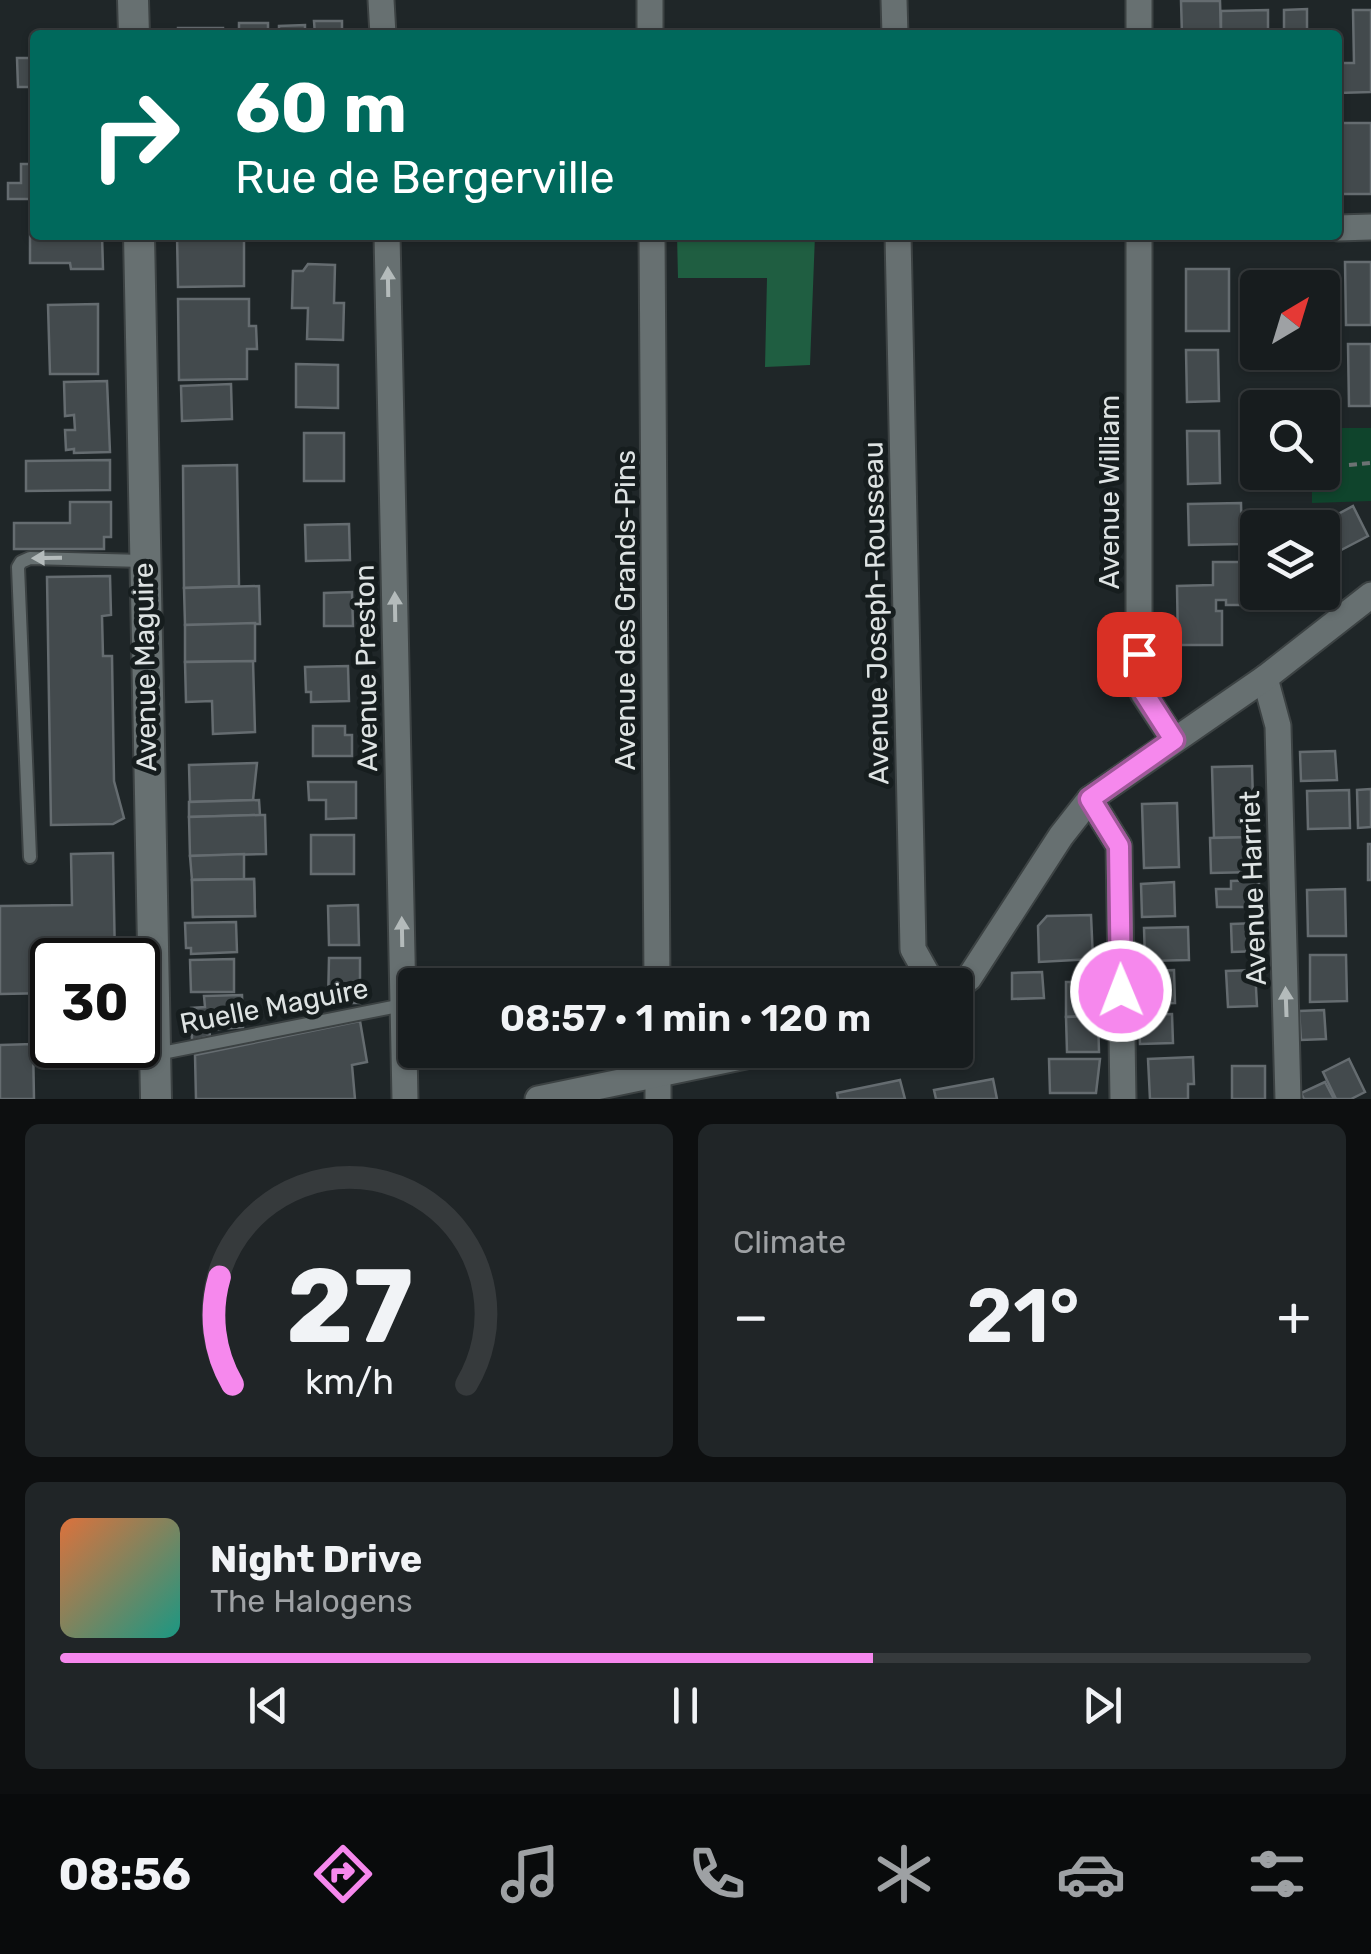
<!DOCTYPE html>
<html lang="en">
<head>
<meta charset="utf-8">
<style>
  :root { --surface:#171c1e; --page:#202527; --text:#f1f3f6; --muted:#9ea1a4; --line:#363a3c; --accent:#f688ed }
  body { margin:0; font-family:Rubik,sans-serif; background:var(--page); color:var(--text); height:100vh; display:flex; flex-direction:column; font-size:38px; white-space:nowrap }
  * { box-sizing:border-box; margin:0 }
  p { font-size:32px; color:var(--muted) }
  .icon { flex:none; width:55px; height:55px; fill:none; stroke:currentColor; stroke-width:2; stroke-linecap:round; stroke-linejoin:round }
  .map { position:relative; height:1099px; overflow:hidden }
  .panel { display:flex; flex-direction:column; gap:25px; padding:25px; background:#0d0f10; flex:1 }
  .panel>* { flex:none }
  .guide { position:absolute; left:30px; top:30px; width:1312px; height:210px; border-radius:10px; box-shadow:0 2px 8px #0004,0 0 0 2px var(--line); background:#00695c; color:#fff; overflow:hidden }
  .needle { width:65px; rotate:38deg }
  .controls { position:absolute; left:1240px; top:270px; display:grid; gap:20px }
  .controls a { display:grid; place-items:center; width:100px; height:100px; border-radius:10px; background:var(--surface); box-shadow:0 2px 8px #0004,0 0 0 2px var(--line); font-size:50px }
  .speed { position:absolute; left:30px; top:938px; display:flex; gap:20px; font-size:50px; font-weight:700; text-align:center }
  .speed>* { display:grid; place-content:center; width:130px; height:130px; border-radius:50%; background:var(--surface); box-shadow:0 2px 8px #0004,0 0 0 2px var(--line); line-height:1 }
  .speed .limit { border:5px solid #111; border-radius:15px; background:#fff; color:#111 }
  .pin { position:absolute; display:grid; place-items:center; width:85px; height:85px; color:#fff; margin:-42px; border-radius:20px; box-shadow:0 5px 15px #0006 }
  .me { position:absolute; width:110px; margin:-55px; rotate:359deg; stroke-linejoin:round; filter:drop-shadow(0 0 8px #0008) }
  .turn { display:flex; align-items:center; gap:35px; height:210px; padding:0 40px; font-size:45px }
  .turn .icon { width:130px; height:130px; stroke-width:2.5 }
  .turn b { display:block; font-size:70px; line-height:85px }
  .big { font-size:75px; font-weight:600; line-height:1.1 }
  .panel .card { flex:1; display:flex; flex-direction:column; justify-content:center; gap:15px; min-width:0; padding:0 35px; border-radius:15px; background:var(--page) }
  .panel .dial { align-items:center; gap:0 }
  .dial svg { height:260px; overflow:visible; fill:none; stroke:var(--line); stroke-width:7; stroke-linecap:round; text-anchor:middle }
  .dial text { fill:var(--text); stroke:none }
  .song { display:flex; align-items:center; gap:30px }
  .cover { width:120px; height:120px; border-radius:15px; background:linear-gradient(135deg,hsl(20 70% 55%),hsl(170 70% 35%)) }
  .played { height:10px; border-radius:5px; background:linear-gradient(90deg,var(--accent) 65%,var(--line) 65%) }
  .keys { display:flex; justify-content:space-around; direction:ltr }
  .heat { display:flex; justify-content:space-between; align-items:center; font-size:55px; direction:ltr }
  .panel .tiles { flex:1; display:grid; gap:25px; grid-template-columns:1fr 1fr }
  .card:last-child { grid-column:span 2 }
  .trip { position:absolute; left:398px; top:968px; width:575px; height:100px; border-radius:10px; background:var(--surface); box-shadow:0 2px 8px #0004,0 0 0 2px var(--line); font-weight:600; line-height:100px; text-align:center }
  .tabs { display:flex; height:160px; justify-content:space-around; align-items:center; background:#090b0c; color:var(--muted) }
  .tabs .icon { width:70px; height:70px }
  .tabs .on { color:var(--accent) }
  .tabs b { font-size:45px; color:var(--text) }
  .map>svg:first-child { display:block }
</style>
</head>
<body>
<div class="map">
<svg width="1371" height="1099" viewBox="0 0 1371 1099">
  <rect width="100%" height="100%" fill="#1f2628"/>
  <polygon fill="#0f442c" points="1323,428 1371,428 1371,501 1312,503 1312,473 1322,472"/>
  <polygon fill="#1f5e41" points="677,235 815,235 810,365 765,367 767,278 678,278"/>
  <g fill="#434a4d" stroke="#656c70" stroke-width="2.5">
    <polygon points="1181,1 1220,1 1221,35 1182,35"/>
    <polygon points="1307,9 1307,35 1284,35 1284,10"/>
    <polygon points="1268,10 1268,35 1221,35 1221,11"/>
    <polygon points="1353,10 1371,10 1371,92 1338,93 1338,63 1354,63"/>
    <polygon points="314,21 342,21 342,35 315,35"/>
    <rect x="239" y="23" width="29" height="12"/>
    <polygon points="305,25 305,35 279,35 279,26"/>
    <rect x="178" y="28" width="45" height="7"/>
    <polygon points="17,58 35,58 35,87 18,87"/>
    <rect x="1342" y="123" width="29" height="71"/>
    <polygon points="21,164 35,164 35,199 8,199 8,183 21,183"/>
    <polygon points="30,211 35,211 35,235 102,235 103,269 71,269 70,263 30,263"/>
    <polygon points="177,235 244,235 244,286 178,287"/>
    <polygon points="1345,262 1371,262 1371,325 1346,325"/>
    <polygon points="308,264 335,265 334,303 344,303 343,340 307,339 308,308 292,308 293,271 303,271"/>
    <rect x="1186" y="269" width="43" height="62"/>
    <polygon points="178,299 249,299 249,326 256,326 257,349 247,349 247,379 179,380"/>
    <polygon points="98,304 98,374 50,374 48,305"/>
    <polygon points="1348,344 1371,344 1371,406 1349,406"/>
    <polygon points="1186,350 1218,350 1219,401 1187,402"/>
    <polygon points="296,364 338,365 338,408 296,407"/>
    <polygon points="107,381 110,452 74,453 74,449 66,450 65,430 75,430 74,415 65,416 64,382"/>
    <polygon points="231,384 232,419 182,421 181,386"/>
    <polygon points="1187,431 1219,431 1220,483 1188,484"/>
    <rect x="304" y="433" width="40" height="48"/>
    <polygon points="110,460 110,490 26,491 26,461"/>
    <polygon points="237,465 239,586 184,588 183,466"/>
    <polygon points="70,502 111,502 111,537 104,537 104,549 14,549 14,523 70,523"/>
    <polygon points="1241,503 1242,544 1189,545 1188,504"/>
    <polygon points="1353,506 1368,536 1322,560 1322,528 1312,528"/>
    <polygon points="349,524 350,560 306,561 305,525"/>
    <polygon points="1213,562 1258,562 1258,592 1273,592 1273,598 1260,598 1260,605 1226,605 1226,600 1216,600 1216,611 1222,611 1222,645 1178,645 1177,586 1213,585"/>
    <polygon points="110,576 111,615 102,616 103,656 112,656 114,781 124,818 113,824 51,825 47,577"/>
    <polygon points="259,586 260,624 185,625 184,588"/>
    <polygon points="352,592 353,626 324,626 324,593"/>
    <polygon points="255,623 255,661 185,662 185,625"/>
    <polygon points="253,661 255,732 213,734 212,701 186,702 185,662"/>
    <polygon points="348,666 349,701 311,702 311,692 306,692 305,667"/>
    <polygon points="313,726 345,726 345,735 352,735 352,756 313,756"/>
    <polygon points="1335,751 1337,780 1301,781 1300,752"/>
    <polygon points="257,763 253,800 190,802 189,765"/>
    <polygon points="1252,766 1254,837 1214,838 1212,767"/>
    <polygon points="308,782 356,782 356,818 326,819 326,800 309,800"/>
    <polygon points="1371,789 1371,827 1358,828 1357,790"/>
    <polygon points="1349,790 1350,828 1308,829 1307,791"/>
    <polygon points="259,800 260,815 189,817 189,802"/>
    <polygon points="1177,803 1179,867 1144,868 1142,804"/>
    <polygon points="260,815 265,815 266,854 190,856 189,817"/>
    <rect x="311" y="835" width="43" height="39"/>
    <polygon points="1254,837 1255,872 1211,873 1210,838"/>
    <rect x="1368" y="844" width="3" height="36"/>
    <polygon points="113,853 115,960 52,960 52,993 0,994 0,906 72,905 71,854"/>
    <polygon points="244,854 244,879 192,880 190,856"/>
    <polygon points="254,879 255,916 193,917 192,880"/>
    <polygon points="254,879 255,916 193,917 192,880"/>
    <polygon points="1259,880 1259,907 1217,907 1216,889 1231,889 1231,881"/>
    <polygon points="1174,882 1175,916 1142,917 1141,884"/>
    <polygon points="1345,889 1346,936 1308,936 1307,890"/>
    <polygon points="358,905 359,945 329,945 328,906"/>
    <polygon points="1091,915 1093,959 1039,962 1038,926 1047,916"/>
    <polygon points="236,922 237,952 191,954 191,948 186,948 185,923"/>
    <polygon points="1259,923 1260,951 1232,952 1231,924"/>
    <polygon points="1188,927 1189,960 1145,961 1144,928"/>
    <polygon points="1310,955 1346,955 1347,1001 1310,1002"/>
    <polygon points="329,958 360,958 360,1003 328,1003"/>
    <polygon points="234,959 234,992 191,992 190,960"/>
    <polygon points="1174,970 1175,1003 1144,1004 1143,971"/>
    <polygon points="1255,970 1257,1006 1228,1007 1226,971"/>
    <polygon points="1042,972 1044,998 1012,999 1012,973"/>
    <polygon points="1066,982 1093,982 1093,1016 1066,1017"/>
    <polygon points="242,995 243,1027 209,1030 210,1036 192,1041 191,1008 205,1007 204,996"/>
    <polygon points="1324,1010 1326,1039 1301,1040 1299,1011"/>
    <polygon points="1172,1014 1173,1043 1140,1044 1139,1015"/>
    <polygon points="1093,1016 1098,1016 1099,1052 1067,1052 1066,1017"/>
    <polygon points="360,1021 367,1062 352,1065 355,1099 196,1099 195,1055"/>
    <polygon points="33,1044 34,1099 0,1099 0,1045"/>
    <polygon points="1193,1057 1194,1084 1188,1084 1188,1099 1150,1099 1148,1059"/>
    <polygon points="1049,1059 1100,1059 1096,1093 1050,1093"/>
    <polygon points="1349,1059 1365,1092 1351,1099 1336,1099 1323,1072"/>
    <rect x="1232" y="1066" width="33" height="33"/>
    <polygon points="993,1079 997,1099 936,1099 934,1090"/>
    <polygon points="900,1080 905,1099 838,1099 837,1093"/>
    <polygon points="1325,1082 1334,1099 1304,1099 1301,1093"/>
  </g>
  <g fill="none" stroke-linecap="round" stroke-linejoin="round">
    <defs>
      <g id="service">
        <polyline points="30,857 18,567 21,562 30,558 143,561"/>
        <polyline points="157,1054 403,1005"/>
      </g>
      <g id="minor">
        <polyline points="381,0 383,35"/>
        <polyline points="650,0 650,35"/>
        <polyline points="894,0 895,35"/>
        <polyline points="1139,35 1139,0"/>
        <polyline points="1338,228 1371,227"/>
        <polyline points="387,235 405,1099"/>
        <polyline points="652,235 657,985"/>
        <polyline points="898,235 913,949 933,985"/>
        <polyline points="1139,235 1139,654 1143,693 1174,740"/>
        <polyline points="1265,678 1278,726 1288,1099"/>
        <polyline points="1090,799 1119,846 1123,1099"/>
        <polyline points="955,989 969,978 1061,836 1090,799 1265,678 1371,595"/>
        <polyline points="658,1050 658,1099"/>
        <polyline points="538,1099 775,1050"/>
      </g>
      <g id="tertiary">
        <polyline points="133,0 134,35"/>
        <polyline points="139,235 156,1099"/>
      </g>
    </defs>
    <use href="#service" stroke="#3c4243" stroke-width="16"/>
    <use href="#minor" stroke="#3c4243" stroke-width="29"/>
    <use href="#tertiary" stroke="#3c4243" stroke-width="34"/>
    <polyline stroke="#6c7273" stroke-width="4" stroke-dasharray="8 5" stroke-linecap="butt" points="1349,465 1371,463"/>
    <use href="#service" stroke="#677071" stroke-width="12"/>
    <use href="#minor" stroke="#677071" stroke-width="25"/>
    <use href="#tertiary" stroke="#677071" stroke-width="30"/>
  </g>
  <defs><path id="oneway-solid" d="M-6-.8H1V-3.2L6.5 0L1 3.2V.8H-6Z" transform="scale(2.5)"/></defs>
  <g fill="#b4bbbb">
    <use href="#oneway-solid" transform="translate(388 282) rotate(-91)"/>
    <use href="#oneway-solid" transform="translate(47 558) rotate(179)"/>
    <use href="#oneway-solid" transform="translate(395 607) rotate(-91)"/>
    <use href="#oneway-solid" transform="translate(402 932) rotate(-91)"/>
    <use href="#oneway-solid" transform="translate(1286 1002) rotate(-92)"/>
  </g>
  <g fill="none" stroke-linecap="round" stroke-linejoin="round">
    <defs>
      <polyline id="route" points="1121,991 1119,846 1090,799 1174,740 1144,693 1139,654"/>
    </defs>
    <use href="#route" stroke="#a0589a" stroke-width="25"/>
    <use href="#route" stroke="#f688ed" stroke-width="18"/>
  </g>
  <g text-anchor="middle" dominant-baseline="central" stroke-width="10" stroke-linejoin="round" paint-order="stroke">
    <g font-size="28" fill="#dee3e3" stroke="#161d1e">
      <text transform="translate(1109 492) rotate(-90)">Avenue William</text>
      <text transform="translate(625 610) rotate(-90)">Avenue des Grands-Pins</text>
      <text transform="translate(876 613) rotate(-91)">Avenue Joseph-Rousseau</text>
      <text transform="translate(145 667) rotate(-91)">Avenue Maguire</text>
      <text transform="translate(366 668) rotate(-91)">Avenue Preston</text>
      <text transform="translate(1253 888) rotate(-92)">Avenue Harriet</text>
      <text transform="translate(274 1006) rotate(-11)">Ruelle Maguire</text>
    </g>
  </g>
</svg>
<div class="controls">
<a><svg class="needle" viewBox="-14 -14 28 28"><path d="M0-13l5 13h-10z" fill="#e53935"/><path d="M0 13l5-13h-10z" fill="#9ea1a4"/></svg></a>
<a><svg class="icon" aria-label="search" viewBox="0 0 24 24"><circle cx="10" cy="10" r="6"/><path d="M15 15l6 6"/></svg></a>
<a><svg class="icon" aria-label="layers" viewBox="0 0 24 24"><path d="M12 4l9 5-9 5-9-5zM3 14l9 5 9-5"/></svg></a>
</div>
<div class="speed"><div class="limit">30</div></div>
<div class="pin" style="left:1139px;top:654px;background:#d93025"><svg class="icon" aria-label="arrive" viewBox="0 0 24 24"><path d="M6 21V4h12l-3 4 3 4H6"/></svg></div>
<svg class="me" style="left:1121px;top:991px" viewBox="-20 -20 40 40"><circle r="17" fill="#f688ed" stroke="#fff" stroke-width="3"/><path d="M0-11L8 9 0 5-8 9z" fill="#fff"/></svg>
<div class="trip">08:57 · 1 min · 120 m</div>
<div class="guide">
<div class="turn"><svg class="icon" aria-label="right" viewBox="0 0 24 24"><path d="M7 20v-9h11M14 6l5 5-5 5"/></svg><div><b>60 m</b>Rue de Bergerville</div></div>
</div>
</div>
<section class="panel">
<div class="tiles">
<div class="card dial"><svg viewBox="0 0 100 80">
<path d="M14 69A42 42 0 1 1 86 69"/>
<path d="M14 69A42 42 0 0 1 10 36" stroke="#f688ed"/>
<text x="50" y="56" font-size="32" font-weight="700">27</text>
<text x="50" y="72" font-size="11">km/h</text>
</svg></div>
<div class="card"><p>Climate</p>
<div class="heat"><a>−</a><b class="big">21°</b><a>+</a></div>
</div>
<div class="card">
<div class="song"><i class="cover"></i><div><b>Night Drive</b><p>The Halogens</p></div></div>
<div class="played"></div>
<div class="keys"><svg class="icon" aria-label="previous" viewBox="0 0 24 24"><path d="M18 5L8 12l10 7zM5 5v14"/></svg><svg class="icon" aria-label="pause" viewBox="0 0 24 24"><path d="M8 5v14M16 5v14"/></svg><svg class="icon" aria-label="next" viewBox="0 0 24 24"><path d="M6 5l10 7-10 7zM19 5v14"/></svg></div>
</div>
</div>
</section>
<nav class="tabs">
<b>08:56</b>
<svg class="icon on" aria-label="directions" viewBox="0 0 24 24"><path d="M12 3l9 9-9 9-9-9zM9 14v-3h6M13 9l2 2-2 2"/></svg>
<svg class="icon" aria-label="music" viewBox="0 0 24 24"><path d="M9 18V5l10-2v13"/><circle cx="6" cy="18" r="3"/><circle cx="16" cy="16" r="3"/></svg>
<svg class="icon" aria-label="phone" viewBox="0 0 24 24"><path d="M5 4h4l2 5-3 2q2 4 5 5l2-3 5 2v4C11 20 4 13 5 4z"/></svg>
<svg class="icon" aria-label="climate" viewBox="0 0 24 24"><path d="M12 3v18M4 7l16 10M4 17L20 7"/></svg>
<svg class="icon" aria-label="car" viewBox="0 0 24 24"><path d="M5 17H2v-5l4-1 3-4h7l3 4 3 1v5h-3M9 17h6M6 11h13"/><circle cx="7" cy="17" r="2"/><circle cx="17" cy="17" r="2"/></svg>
<svg class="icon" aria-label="filters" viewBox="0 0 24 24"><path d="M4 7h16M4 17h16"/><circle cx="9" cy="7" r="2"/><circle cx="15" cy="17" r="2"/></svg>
</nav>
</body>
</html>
